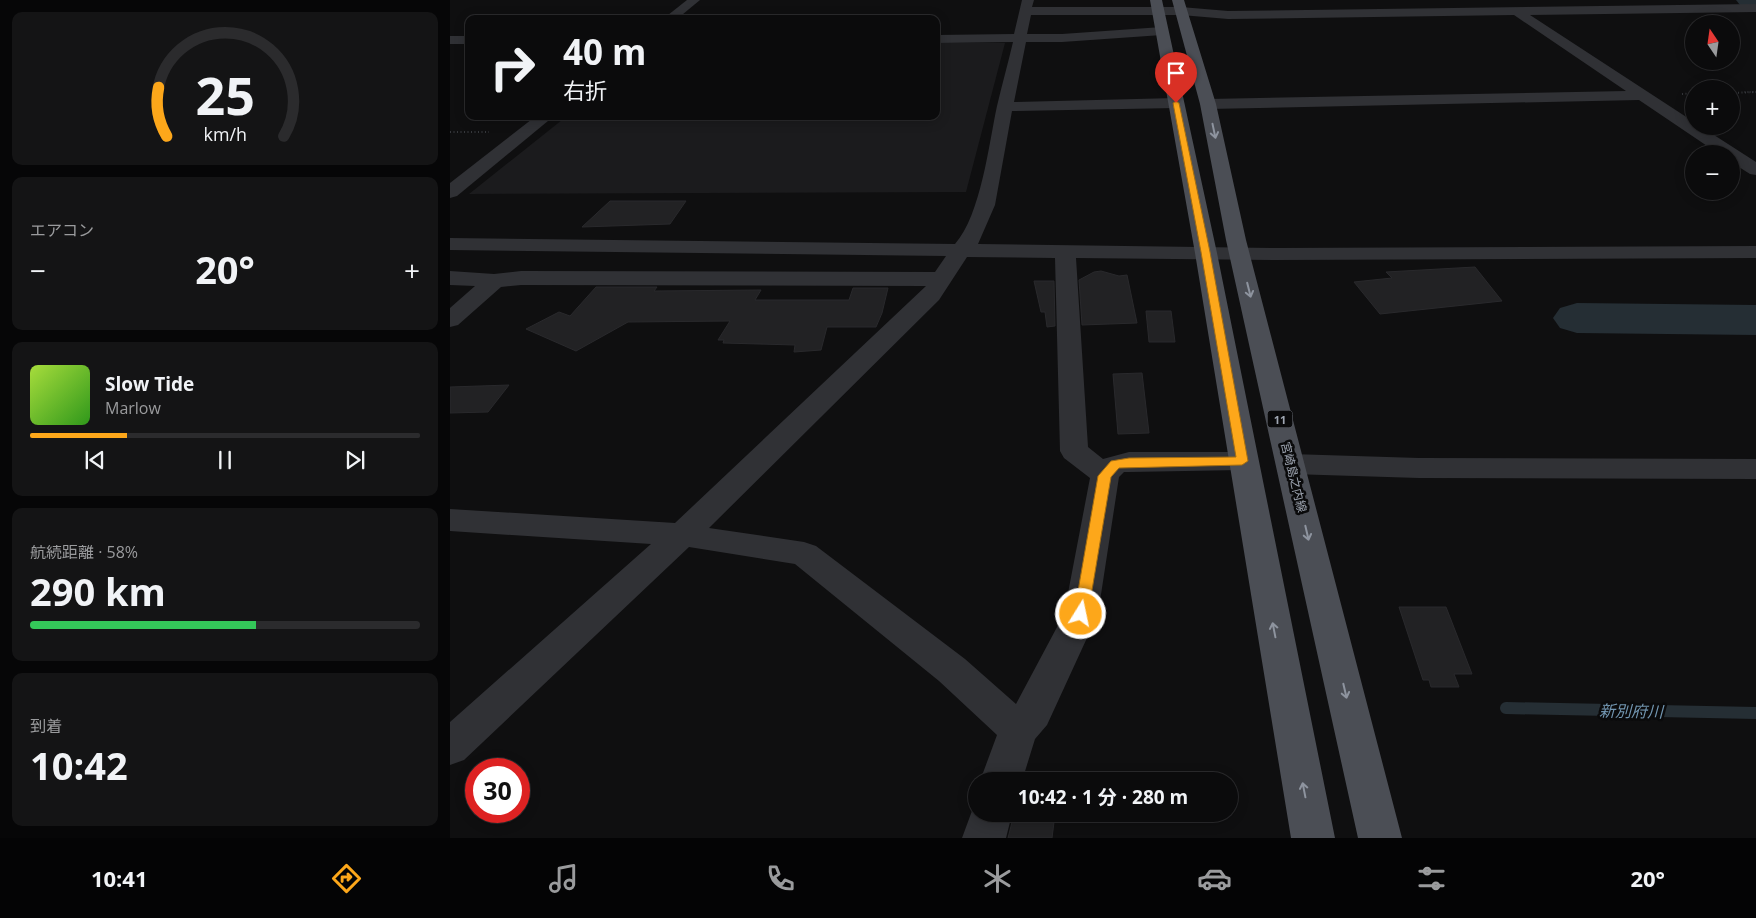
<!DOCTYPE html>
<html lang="ja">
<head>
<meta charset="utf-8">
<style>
  :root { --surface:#0b0b0c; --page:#141415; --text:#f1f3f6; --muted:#9a9b9d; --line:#2b2b2d; --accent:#fda71a }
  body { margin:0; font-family:"Open Sans","Noto Sans JP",sans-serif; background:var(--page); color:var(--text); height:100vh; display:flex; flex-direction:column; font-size:19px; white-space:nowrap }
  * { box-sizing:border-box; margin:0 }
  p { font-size:16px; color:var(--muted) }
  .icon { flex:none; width:28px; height:28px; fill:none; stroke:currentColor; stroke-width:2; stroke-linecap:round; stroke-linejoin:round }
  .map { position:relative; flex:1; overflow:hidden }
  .side { display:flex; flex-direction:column; gap:12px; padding:12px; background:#060607; width:450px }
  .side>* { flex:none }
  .guide { position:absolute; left:15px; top:15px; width:475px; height:105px; border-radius:10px; box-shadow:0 2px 12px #0003,0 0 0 1px var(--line); background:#0b0b0c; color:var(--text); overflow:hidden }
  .needle { width:32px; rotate:347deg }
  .controls { position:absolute; left:1235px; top:15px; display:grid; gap:10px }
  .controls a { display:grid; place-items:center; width:55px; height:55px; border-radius:50%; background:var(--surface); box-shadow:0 2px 12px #0003,0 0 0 1px var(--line); font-size:25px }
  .speed { position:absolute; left:15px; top:758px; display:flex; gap:10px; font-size:25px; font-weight:700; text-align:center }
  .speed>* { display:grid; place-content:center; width:65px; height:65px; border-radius:50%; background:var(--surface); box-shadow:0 2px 12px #0003,0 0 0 1px var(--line); line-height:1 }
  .speed .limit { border:8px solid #d22; background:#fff; color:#111 }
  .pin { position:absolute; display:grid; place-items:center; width:42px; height:42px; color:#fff; margin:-51px -21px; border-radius:50% 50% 50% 0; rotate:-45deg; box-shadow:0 0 5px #0007 }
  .pin .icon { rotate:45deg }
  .me { position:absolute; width:55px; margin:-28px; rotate:10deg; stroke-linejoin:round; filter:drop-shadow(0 0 4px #0008) }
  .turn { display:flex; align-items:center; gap:18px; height:105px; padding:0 15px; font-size:22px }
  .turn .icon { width:65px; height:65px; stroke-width:2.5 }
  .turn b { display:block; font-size:35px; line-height:42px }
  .big { font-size:38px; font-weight:700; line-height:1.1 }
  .side .card { flex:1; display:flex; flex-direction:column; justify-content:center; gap:8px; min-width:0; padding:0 18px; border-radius:10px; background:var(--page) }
  .side .dial { align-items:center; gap:0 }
  .dial svg { height:130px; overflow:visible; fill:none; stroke:var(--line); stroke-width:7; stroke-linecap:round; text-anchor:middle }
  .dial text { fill:var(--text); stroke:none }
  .song { display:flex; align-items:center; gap:15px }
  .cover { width:60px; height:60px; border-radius:8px; background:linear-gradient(135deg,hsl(80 70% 55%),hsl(110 70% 35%)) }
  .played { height:5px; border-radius:2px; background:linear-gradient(90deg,var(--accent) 25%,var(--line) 25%) }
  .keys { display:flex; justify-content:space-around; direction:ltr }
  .heat { display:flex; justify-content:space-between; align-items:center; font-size:28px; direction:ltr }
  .charge { height:8px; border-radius:4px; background:linear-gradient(90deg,#34c759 58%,var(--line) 0) }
  .trip { position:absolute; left:518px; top:772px; width:270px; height:50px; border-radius:25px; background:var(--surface); box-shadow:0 2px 12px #0003,0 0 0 1px var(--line); font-weight:700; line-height:50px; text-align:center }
  .tabs { display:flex; height:80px; justify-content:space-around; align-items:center; background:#040405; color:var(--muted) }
  .tabs .icon { width:35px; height:35px }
  .tabs .selected { color:var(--accent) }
  .tabs b { font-size:22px; color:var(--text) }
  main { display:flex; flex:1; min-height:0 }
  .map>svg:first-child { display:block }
</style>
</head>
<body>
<main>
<section class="side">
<div class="card dial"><svg viewBox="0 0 100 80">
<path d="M14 69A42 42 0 1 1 86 69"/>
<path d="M14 69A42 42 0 0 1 9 39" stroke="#fda71a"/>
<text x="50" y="56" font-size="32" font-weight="700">25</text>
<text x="50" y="72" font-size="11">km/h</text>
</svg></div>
<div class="card"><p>エアコン</p>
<div class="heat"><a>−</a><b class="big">20°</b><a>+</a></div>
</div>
<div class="card">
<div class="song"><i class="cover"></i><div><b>Slow Tide</b><p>Marlow</p></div></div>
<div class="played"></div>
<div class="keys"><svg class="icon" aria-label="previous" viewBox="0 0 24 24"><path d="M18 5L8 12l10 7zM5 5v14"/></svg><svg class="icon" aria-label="pause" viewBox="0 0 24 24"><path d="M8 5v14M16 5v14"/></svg><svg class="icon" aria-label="next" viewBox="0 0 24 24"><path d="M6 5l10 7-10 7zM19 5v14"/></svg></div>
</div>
<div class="card"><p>航続距離 · 58%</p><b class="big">290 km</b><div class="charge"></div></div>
<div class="card"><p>到着</p><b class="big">10:42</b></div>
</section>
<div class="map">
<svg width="1306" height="838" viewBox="0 0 1306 838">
  <rect width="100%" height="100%" fill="#0f0f10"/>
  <polygon fill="#1b1b1d" points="486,43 555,43 516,192 19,194 117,116 486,116"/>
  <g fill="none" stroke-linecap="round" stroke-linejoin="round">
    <polyline stroke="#252e34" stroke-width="12" points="1056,708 1306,713"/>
    <g fill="#252e34" fill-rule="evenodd">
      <polygon points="1286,0 1306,0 1306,10 1290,5"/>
      <polygon points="1127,303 1306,305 1306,335 1127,333 1110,328 1103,318 1110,308"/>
    </g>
  </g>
  <g fill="#222224" stroke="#29292c">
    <polygon points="160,201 236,201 220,224 132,227"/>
    <polygon points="1025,267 1052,301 930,314 904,282 942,278 936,272"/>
    <polygon points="651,271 669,276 677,275 687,323 632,325 629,280 644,272"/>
    <polygon points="584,281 604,281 605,326 597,327 595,312 591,312"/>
    <polygon points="146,287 207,287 204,291 311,290 305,300 399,300 403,288 438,288 432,313 426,327 377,327 371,350 344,352 345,345 273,343 274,340 268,340 280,321 178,322 126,351 76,329 109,312 120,316"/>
    <polygon points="696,311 721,311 725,342 699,342"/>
    <polygon points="692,373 699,433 668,434 663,374"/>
    <polygon points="59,385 38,412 0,413 0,387"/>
    <polygon points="949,607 996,607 1022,674 1004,674 1009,687 981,687 979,680 973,680"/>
    <polygon points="564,814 605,814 602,838 558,838"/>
  </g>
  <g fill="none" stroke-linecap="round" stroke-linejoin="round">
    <polyline stroke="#36383c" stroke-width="1" stroke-dasharray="1 2" stroke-linecap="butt" points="1294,92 1306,92"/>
    <g stroke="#36383c" stroke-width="2" stroke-dasharray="1 2.5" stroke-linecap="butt">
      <polyline points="1281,93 1306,92"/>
      <polyline points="1232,94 1244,93"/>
      <polyline points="0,132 39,132"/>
    </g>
    <g fill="#303135" fill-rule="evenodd">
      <polygon points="237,0 250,0 227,19 213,19"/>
      <path d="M 572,0 L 584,0 L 582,7 L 731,7 L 778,11 L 1306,4 L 1306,12 L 1080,15 L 1244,122 L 1244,126 L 1250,126 L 1306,162 L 1306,175 L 1300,174 L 1281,162 L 1281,154 L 1269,154 L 1189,100 L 758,109 L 753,107 L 750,104 L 753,101 L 758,99 L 1176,91 L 1064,15 L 778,19 L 731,15 L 581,15 L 577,34 L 612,34 L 712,27 L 718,31 L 712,35 L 612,42 L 576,42 L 564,102 L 726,98 L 731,100 L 734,103 L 731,106 L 726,108 L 562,111 L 545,205 L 528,244 L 828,248 L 1306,246 L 1306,258 L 828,260 L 626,258 L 638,447 L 653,459 L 679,452 L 792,452 L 802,454 L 807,461 L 802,468 L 792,470 L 679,472 L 674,472 L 669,477 L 648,614 L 597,725 L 585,739 L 572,781 L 530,781 L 547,735 L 489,681 L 345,564 L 239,547 L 14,760 L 0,765 L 0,722 L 201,544 L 0,531 L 0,509 L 225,523 L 476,286 L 71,285 L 51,287 L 8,325 L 0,327 L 0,308 L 25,286 L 0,285 L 0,271 L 44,274 L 71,271 L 485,272 L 496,256 L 0,250 L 0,238 L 505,244 C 531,215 539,143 547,106 C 552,85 558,63 563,42 L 486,43 L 486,35 L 564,34 ZM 517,257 L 605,258 L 610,451 L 614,458 L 640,478 L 614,614 L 566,704 L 515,659 L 366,546 L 354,542 L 259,528 L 489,300 Z"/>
      <rect x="0" y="36" width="19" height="8"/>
      <polygon points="86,116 104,116 7,196 0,198 0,183"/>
      <polygon points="841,454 969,458 1306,459 1306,479 969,478 841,474 831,471 826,464 831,457"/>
      <polygon points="526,800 526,814 562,814 556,838 512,838"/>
    </g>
    <g fill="#4b4e55" fill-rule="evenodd">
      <polygon points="700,0 712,0 767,253 885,838 841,838 745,253"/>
      <polygon points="722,0 734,0 766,104 796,240 952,838 908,838 776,240 750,104"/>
    </g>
  </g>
  <defs><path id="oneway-shaft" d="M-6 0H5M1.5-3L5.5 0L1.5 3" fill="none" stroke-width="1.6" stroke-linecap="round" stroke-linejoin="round" transform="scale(1.25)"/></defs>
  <g stroke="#8e949f">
    <use href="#oneway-shaft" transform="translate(764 131) rotate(78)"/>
    <use href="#oneway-shaft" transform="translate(799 290) rotate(76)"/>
    <use href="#oneway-shaft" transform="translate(857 533) rotate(77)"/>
    <use href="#oneway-shaft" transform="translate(824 630) rotate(-101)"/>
    <use href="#oneway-shaft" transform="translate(895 691) rotate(77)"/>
    <use href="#oneway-shaft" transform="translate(854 790) rotate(-101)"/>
  </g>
  <polygon fill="#fda71a" stroke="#a46d11" points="726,101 729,103 760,252 798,461 792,465 669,468 661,477 638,614 636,618 631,620 626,618 624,614 648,476 661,461 679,458 786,457 751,252 723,103"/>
  <g text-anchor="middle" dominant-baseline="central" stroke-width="5" stroke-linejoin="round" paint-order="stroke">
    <rect fill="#0a0a0b" stroke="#727780" stroke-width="1" x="817.5" y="410.5" width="25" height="17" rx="4"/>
    <g font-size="11" font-weight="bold" fill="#9fa6b2">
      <text x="830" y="419">11</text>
    </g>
    <g font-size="12" fill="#9fa6b2" stroke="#0a0a0b">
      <text transform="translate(844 477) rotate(76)">宮崎島之内線</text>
    </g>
    <g font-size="16" font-style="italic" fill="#7296b1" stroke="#0a0a0b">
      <text transform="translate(1181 711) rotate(1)">新別府川</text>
    </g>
  </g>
</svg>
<div class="controls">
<a><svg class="needle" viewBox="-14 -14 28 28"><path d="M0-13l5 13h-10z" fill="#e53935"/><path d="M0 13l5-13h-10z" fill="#9a9b9d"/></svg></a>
<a>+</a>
<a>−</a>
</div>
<div class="speed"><div class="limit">30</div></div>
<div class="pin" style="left:726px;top:103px;background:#d93025"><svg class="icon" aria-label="arrive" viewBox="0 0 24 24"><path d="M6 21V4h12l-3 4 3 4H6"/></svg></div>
<svg class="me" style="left:631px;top:614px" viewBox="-20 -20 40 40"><circle r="17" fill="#fda71a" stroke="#fff" stroke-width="3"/><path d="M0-11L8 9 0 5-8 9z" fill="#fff"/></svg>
<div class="trip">10:42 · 1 分 · 280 m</div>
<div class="guide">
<div class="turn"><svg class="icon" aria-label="right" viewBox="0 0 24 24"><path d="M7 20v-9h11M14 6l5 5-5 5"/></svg><div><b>40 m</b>右折</div></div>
</div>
</div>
</main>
<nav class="tabs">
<b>10:41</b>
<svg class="icon selected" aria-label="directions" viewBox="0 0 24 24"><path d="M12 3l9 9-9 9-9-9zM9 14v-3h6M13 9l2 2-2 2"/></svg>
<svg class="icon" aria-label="music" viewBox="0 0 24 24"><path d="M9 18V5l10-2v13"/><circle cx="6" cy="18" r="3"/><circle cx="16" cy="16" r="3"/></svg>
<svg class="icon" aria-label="phone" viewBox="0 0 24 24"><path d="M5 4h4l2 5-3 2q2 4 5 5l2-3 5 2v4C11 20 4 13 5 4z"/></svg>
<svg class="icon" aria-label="climate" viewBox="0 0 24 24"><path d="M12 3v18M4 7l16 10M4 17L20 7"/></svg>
<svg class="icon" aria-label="car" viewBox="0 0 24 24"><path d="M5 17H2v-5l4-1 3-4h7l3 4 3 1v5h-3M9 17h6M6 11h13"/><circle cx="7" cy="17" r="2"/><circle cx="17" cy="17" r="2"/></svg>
<svg class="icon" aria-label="filters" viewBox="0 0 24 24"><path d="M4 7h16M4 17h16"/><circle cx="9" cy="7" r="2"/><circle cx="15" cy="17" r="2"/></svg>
<b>20°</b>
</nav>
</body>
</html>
